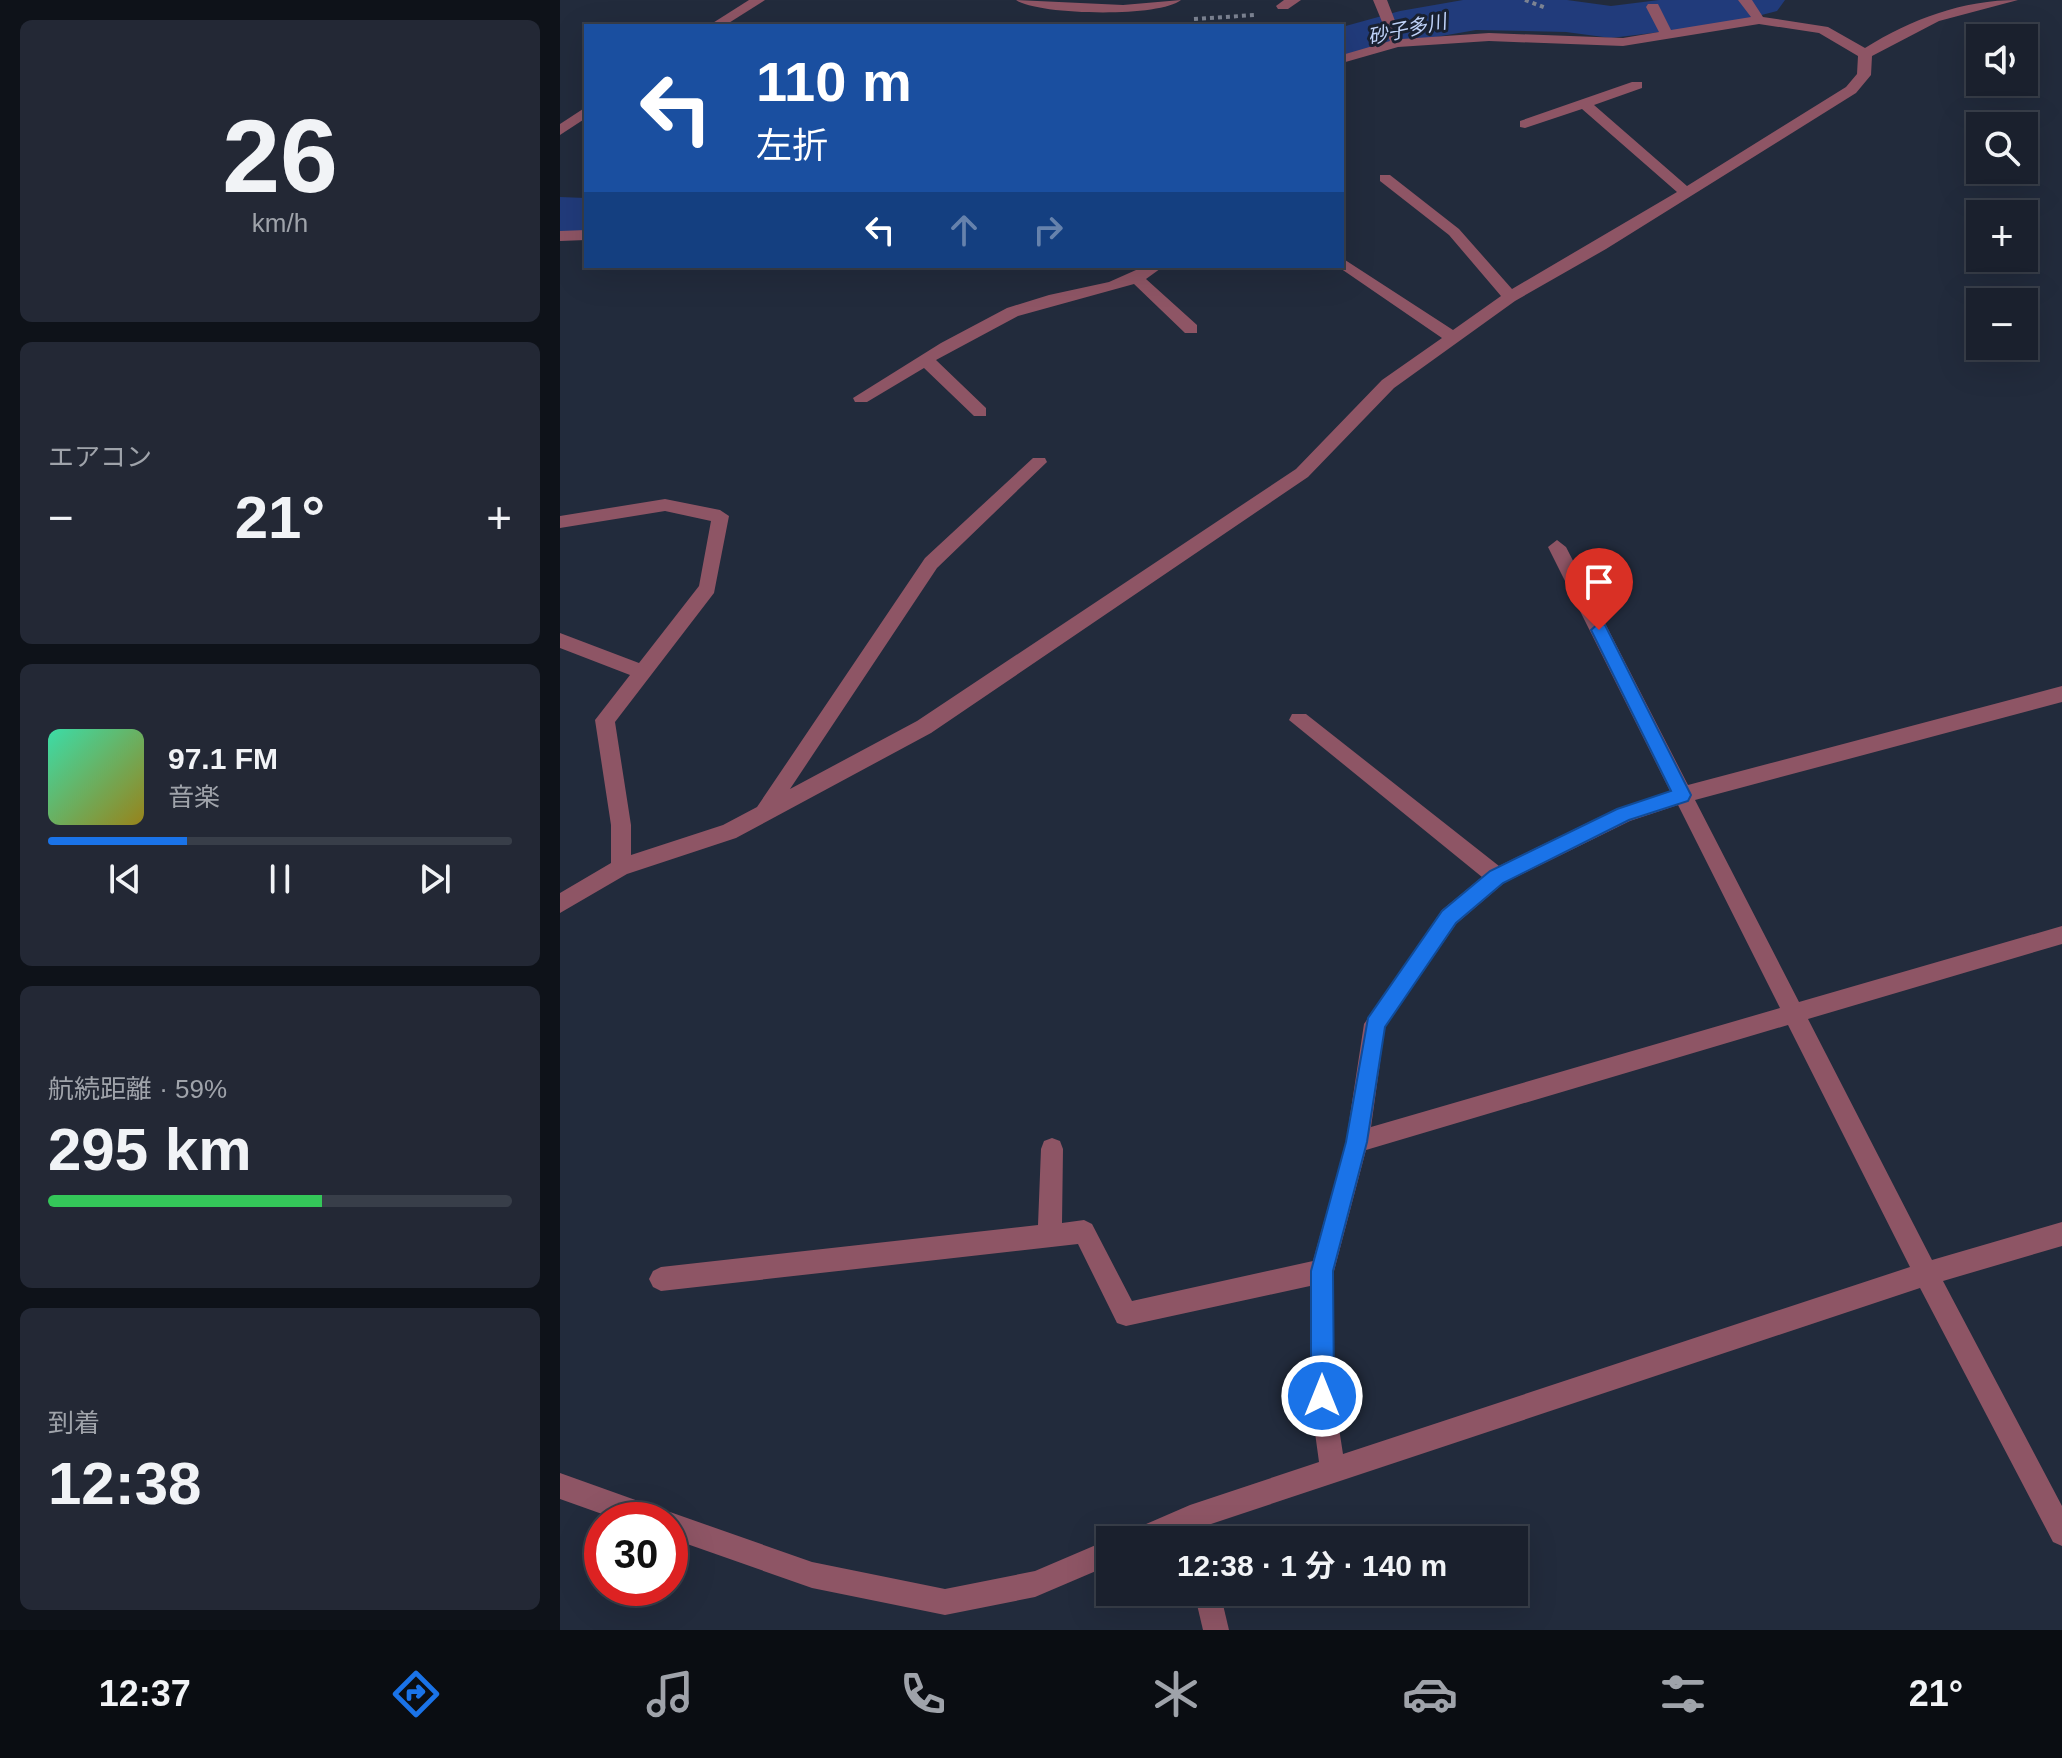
<!DOCTYPE html>
<html lang="ja">
<head>
<meta charset="utf-8">
<style>
  :root { --surface:#1a202d; --page:#232835; --text:#f1f3f6; --muted:#9fa3aa; --line:#383e49; --accent:#1a73e8 }
  body { margin:0; font-family:Helvetica,"Noto Sans JP",sans-serif; background:var(--page); color:var(--text); height:100vh; display:flex; flex-direction:column; font-size:30px; white-space:nowrap }
  * { box-sizing:border-box; margin:0 }
  p { font-size:26px; color:var(--muted) }
  .icon { flex:none; width:44px; height:44px; fill:none; stroke:currentColor; stroke-width:2; stroke-linecap:round; stroke-linejoin:round }
  .map { position:relative; flex:1; overflow:hidden }
  .drawer { display:flex; flex-direction:column; gap:20px; padding:20px; background:#0e1219; width:560px }
  .drawer>* { flex:none }
  .guide { position:absolute; left:24px; top:24px; width:760px; height:244px; border-radius:0px; box-shadow:0 8px 32px #0002,0 0 0 2px var(--line); background:#1a4fa0; color:#fff; overflow:hidden }
  .buttons { position:absolute; left:1406px; top:24px; display:grid; gap:16px }
  .buttons a { display:grid; place-items:center; width:72px; height:72px; border-radius:0px; background:var(--surface); box-shadow:0 8px 32px #0002,0 0 0 2px var(--line); font-size:40px }
  .speed { position:absolute; left:24px; top:1502px; display:flex; gap:16px; font-size:40px; font-weight:700; text-align:center }
  .speed>* { display:grid; place-content:center; width:104px; height:104px; border-radius:50%; background:var(--surface); box-shadow:0 8px 32px #0002,0 0 0 2px var(--line); line-height:1 }
  .speed .limit { border:12px solid #d22; background:#fff; color:#111 }
  .pin { position:absolute; display:grid; place-items:center; width:68px; height:68px; color:#fff; margin:-82px -34px; border-radius:50% 50% 50% 0; rotate:-45deg; box-shadow:0 0 8px #0007 }
  .pin .icon { rotate:45deg }
  .me { position:absolute; width:88px; margin:-44px; rotate:0deg; stroke-linejoin:round; filter:drop-shadow(0 0 6px #0008) }
  .turn { display:flex; align-items:center; gap:28px; height:168px; padding:0 40px; font-size:36px }
  .turn .icon { width:104px; height:104px; stroke-width:2.5 }
  .turn b { display:block; font-size:56px; line-height:68px }
  .lanes { display:flex; align-items:center; height:76px; padding:0 40px; background:#0003; justify-content:center; gap:40px; direction:ltr }
  .lanes .off { opacity:.35 }
  .big { font-size:60px; font-weight:700; line-height:1.1 }
  .drawer .widget { flex:1; display:flex; flex-direction:column; justify-content:center; gap:12px; min-width:0; padding:0 28px; border-radius:12px; background:var(--page) }
  .drawer .dial { align-items:center; gap:0 }
  .dial b { font-size:104px; line-height:1 }
  .song { display:flex; align-items:center; gap:24px }
  .cover { width:96px; height:96px; border-radius:12px; background:linear-gradient(135deg,hsl(160 70% 55%),hsl(50 70% 35%)) }
  .played { height:8px; border-radius:4px; background:linear-gradient(90deg,var(--accent) 30%,var(--line) 30%) }
  .keys { display:flex; justify-content:space-around; direction:ltr }
  .heat { display:flex; justify-content:space-between; align-items:center; font-size:44px; direction:ltr }
  .charge { height:12px; border-radius:6px; background:linear-gradient(90deg,#34c759 59%,var(--line) 0) }
  .trip { position:absolute; left:536px; top:1526px; width:432px; height:80px; border-radius:0px; background:var(--surface); box-shadow:0 8px 32px #0002,0 0 0 2px var(--line); font-weight:700; line-height:80px; text-align:center }
  .menu { display:flex; height:128px; justify-content:space-around; align-items:center; background:#0a0d12; color:var(--muted) }
  .menu .icon { width:56px; height:56px }
  .menu .on { color:var(--accent) }
  .menu b { font-size:36px; color:var(--text) }
  main { display:flex; flex:1; min-height:0 }
  .map>svg:first-child { display:block }
</style>
</head>
<body>
<main>
<section class="drawer">
<div class="widget dial"><b>26</b><p>km/h</p></div>
<div class="widget"><p>エアコン</p>
<div class="heat"><a>−</a><b class="big">21°</b><a>+</a></div>
</div>
<div class="widget">
<div class="song"><i class="cover"></i><div><b>97.1 FM</b><p>音楽</p></div></div>
<div class="played"></div>
<div class="keys"><svg class="icon" aria-label="previous" viewBox="0 0 24 24"><path d="M18 5L8 12l10 7zM5 5v14"/></svg><svg class="icon" aria-label="pause" viewBox="0 0 24 24"><path d="M8 5v14M16 5v14"/></svg><svg class="icon" aria-label="next" viewBox="0 0 24 24"><path d="M6 5l10 7-10 7zM19 5v14"/></svg></div>
</div>
<div class="widget"><p>航続距離 · 59%</p><b class="big">295 km</b><div class="charge"></div></div>
<div class="widget"><p>到着</p><b class="big">12:38</b></div>
</section>
<div class="map">
<svg width="1502" height="1630" viewBox="0 0 1502 1630">
  <rect width="100%" height="100%" fill="#222b3c"/>
  <g fill="none" stroke-linecap="round" stroke-linejoin="round">
    <g fill="#213b7b" fill-rule="evenodd">
      <polygon points="903,0 1007,0 1051,6 1099,0 1225,0 1217,11 1167,24 1051,38 1006,32 916,30 847,42 782,60 782,27 840,11"/>
      <polygon points="0,197 26,198 26,236 0,235"/>
    </g>
    <g stroke="#7c8392" stroke-width="4" stroke-dasharray="4 4" stroke-linecap="butt">
      <polyline points="965,0 986,8"/>
      <polyline points="634,19 695,15"/>
    </g>
    <g fill="#8e5565" fill-rule="evenodd">
      <polygon points="189,0 205,0 164,26 148,26"/>
      <path d="M 456,0 L 563,5 L 621,0 C 599,18 477,15 456,0 Z"/>
      <polygon points="724,0 741,0 728,9 718,9 716,6"/>
      <path d="M 813,0 L 827,0 L 842,39 L 929,33 L 1063,38 L 1099,32 L 1086,7 L 1088,4 L 1098,4 L 1111,30 L 1191,17 L 1178,0 L 1192,0 L 1203,17 L 1268,27 L 1305,48 C 1352,19 1402,0 1458,0 L 1379,21 L 1312,56 L 1311,75 L 1296,93 L 1046,249 L 955,301 L 834,388 L 748,477 L 371,733 L 176,838 L 67,874 L 0,913 L 0,893 L 51,863 L 51,825 L 35,720 L 70,675 L 0,648 L 0,633 L 79,663 L 139,586 L 151,521 L 105,511 L 0,528 L 0,516 L 105,499 L 160,510 L 169,516 L 154,593 L 55,722 L 71,825 L 71,855 L 163,825 L 197,807 L 365,558 L 473,458 L 485,458 L 487,462 L 377,568 L 230,789 L 357,721 L 736,469 L 822,380 L 882,338 L 777,266 L 782,266 L 782,258 L 893,330 L 941,296 L 889,235 L 820,181 L 820,175 L 830,175 L 899,229 L 952,289 L 1117,192 L 1022,109 L 965,128 L 960,127 L 960,121 L 1072,82 L 1082,82 L 1082,88 L 1034,105 L 1127,186 L 1286,87 L 1297,74 L 1298,56 L 1259,33 L 1199,24 L 1063,46 L 929,41 L 838,47 L 782,63 L 782,55 L 830,41 Z"/>
      <polygon points="26,107 26,118 0,135 0,124"/>
      <polygon points="26,230 26,240 0,241 0,231"/>
      <polygon points="585,266 604,266 586,279 637,325 637,333 625,333 574,284 458,316 376,360 426,408 426,416 414,416 364,368 307,402 295,402 293,398 381,343 447,308 489,295 549,282"/>
      <path d="M 997,540 L 1006,547 L 1128,785 L 1502,686 L 1502,702 L 1135,800 L 1239,1002 L 1502,926 L 1502,944 L 1248,1019 L 1372,1260 L 1502,1222 L 1502,1246 L 1383,1281 L 1502,1506 L 1502,1546 L 1493,1542 L 1360,1288 L 645,1526 L 648,1540 L 622,1540 L 621,1535 L 610,1540 L 566,1540 L 570,1531 L 630,1505 L 759,1462 L 750,1396 L 750,1286 L 566,1326 L 557,1323 L 518,1244 L 101,1291 L 93,1287 L 89,1279 L 93,1271 L 101,1267 L 478,1225 L 481,1149 L 484,1141 L 492,1138 L 500,1141 L 503,1149 L 502,1223 L 524,1220 L 532,1224 L 572,1301 L 753,1261 L 786,1142 L 804,1024 L 882,910 L 922,877 L 729,720 L 732,714 L 746,714 L 939,866 L 1056,809 L 1110,791 L 988,547 ZM 1118,805 L 1220,1008 L 811,1127 L 825,1027 L 896,924 L 944,883 L 1070,821 ZM 1228,1025 L 1350,1267 L 783,1454 L 774,1396 L 774,1271 L 806,1150 Z"/>
      <polygon points="0,1473 95,1507 105,1514 110,1512 252,1562 385,1589 475,1571 550,1539 553,1540 550,1540 550,1565 475,1597 385,1615 252,1588 110,1538 110,1520 59,1520 0,1499"/>
      <polygon points="634,1592 660,1592 669,1630 643,1630"/>
    </g>
  </g>
  <polygon fill="#1a73e8" stroke="#114b97" stroke-width="2" points="1039,623 1045,625 1131,795 1128,801 1069,820 943,883 896,923 825,1027 807,1142 773,1271 774,1396 770,1404 762,1407 754,1404 751,1396 751,1271 786,1142 808,1018 882,911 930,871 1057,809 1111,791 1031,630"/>
  <g text-anchor="middle" dominant-baseline="central" stroke-width="6" stroke-linejoin="round" paint-order="stroke">
    <g font-size="20" font-style="italic" fill="#bfd2f8" stroke="#192131">
      <text transform="translate(847 29) rotate(-12)">砂子多川</text>
    </g>
  </g>
</svg>
<div class="buttons">
<a><svg class="icon" aria-label="sound" viewBox="0 0 24 24"><path d="M4 9h4l5-4v14l-5-4H4zM17 9q2 3 0 6"/></svg></a>
<a><svg class="icon" aria-label="search" viewBox="0 0 24 24"><circle cx="10" cy="10" r="6"/><path d="M15 15l6 6"/></svg></a>
<a>+</a>
<a>−</a>
</div>
<div class="speed"><div class="limit">30</div></div>
<div class="pin" style="left:1039px;top:630px;background:#d93025"><svg class="icon" aria-label="arrive" viewBox="0 0 24 24"><path d="M6 21V4h12l-3 4 3 4H6"/></svg></div>
<svg class="me" style="left:762px;top:1396px" viewBox="-20 -20 40 40"><circle r="17" fill="#1a73e8" stroke="#fff" stroke-width="3"/><path d="M0-11L8 9 0 5-8 9z" fill="#fff"/></svg>
<div class="trip">12:38 · 1 分 · 140 m</div>
<div class="guide">
<div class="turn"><svg class="icon" aria-label="left" viewBox="0 0 24 24"><path d="M17 20v-9H6M10 6l-5 5 5 5"/></svg><div><b>110 m</b>左折</div></div>
<div class="lanes"><svg class="icon" aria-label="left" viewBox="0 0 24 24"><path d="M17 20v-9H6M10 6l-5 5 5 5"/></svg><svg class="icon off" aria-label="ahead" viewBox="0 0 24 24"><path d="M12 20V5M6 11l6-6 6 6"/></svg><svg class="icon off" aria-label="right" viewBox="0 0 24 24"><path d="M7 20v-9h11M14 6l5 5-5 5"/></svg></div>
</div>
</div>
</main>
<nav class="menu">
<b>12:37</b>
<svg class="icon on" aria-label="directions" viewBox="0 0 24 24"><path d="M12 3l9 9-9 9-9-9zM9 14v-3h6M13 9l2 2-2 2"/></svg>
<svg class="icon" aria-label="music" viewBox="0 0 24 24"><path d="M9 18V5l10-2v13"/><circle cx="6" cy="18" r="3"/><circle cx="16" cy="16" r="3"/></svg>
<svg class="icon" aria-label="phone" viewBox="0 0 24 24"><path d="M5 4h4l2 5-3 2q2 4 5 5l2-3 5 2v4C11 20 4 13 5 4z"/></svg>
<svg class="icon" aria-label="climate" viewBox="0 0 24 24"><path d="M12 3v18M4 7l16 10M4 17L20 7"/></svg>
<svg class="icon" aria-label="car" viewBox="0 0 24 24"><path d="M5 17H2v-5l4-1 3-4h7l3 4 3 1v5h-3M9 17h6M6 11h13"/><circle cx="7" cy="17" r="2"/><circle cx="17" cy="17" r="2"/></svg>
<svg class="icon" aria-label="filters" viewBox="0 0 24 24"><path d="M4 7h16M4 17h16"/><circle cx="9" cy="7" r="2"/><circle cx="15" cy="17" r="2"/></svg>
<b>21°</b>
</nav>
</body>
</html>
